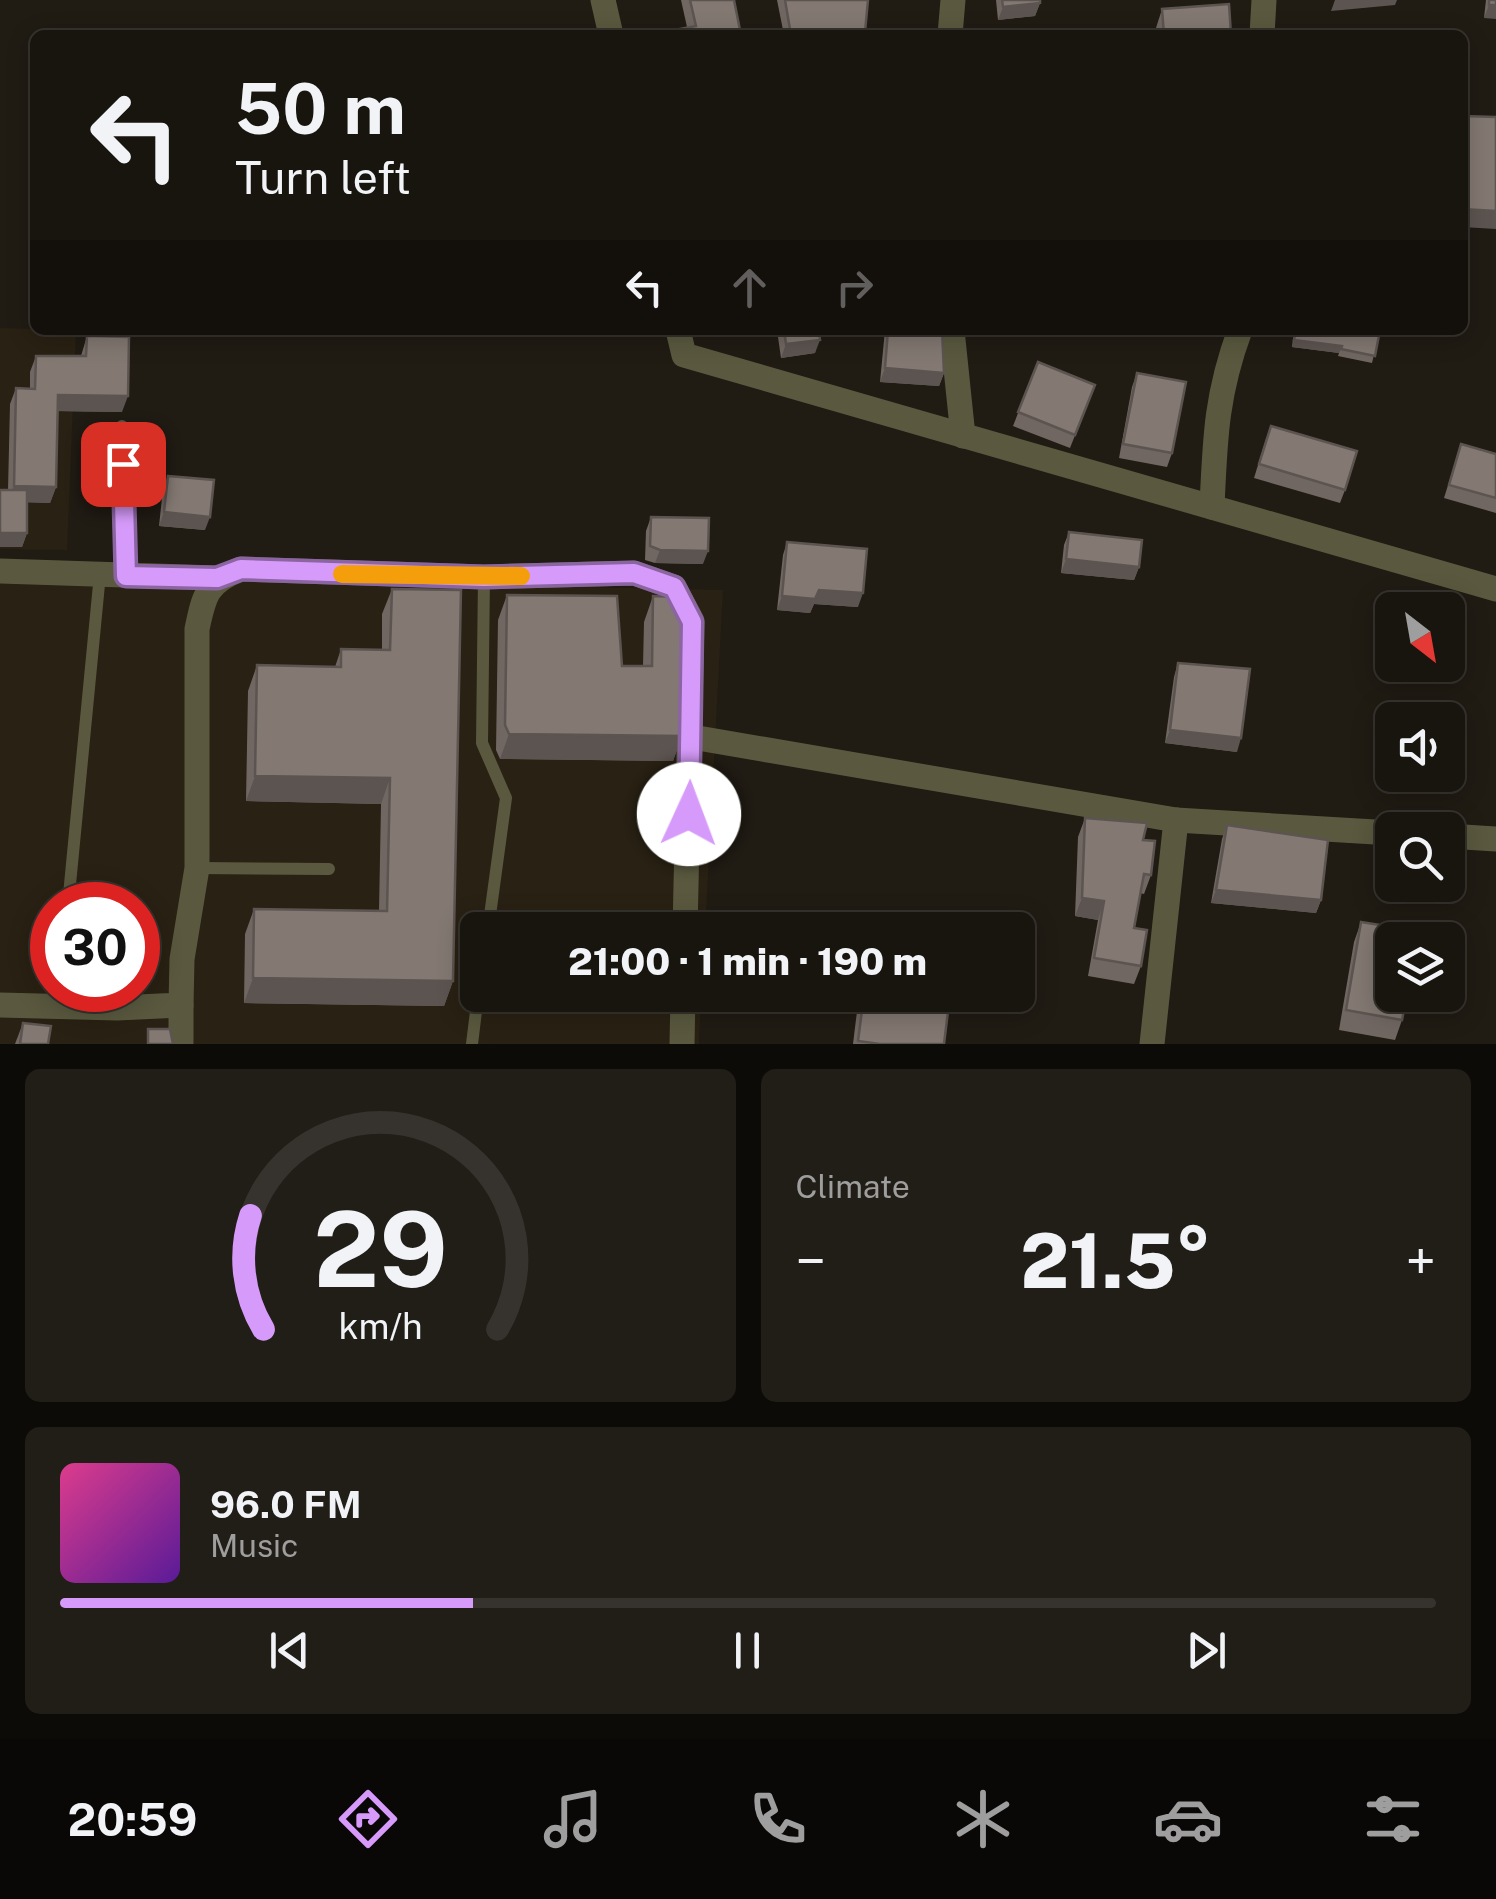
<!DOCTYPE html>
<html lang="en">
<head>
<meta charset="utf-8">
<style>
  :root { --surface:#18140e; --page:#211d17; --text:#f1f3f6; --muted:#9f9e9e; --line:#36332e; --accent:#d69bfa }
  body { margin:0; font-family:"Public Sans",sans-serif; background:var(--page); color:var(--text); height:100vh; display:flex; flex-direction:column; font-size:38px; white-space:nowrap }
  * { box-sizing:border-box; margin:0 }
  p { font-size:32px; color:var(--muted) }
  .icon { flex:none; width:55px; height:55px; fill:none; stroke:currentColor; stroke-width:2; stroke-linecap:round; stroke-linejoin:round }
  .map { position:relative; height:1044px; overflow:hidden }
  .panel { display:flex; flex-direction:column; gap:25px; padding:25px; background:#0d0b08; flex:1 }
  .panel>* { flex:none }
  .top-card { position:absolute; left:30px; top:30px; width:1438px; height:305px; border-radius:15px; box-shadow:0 5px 25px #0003,0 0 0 2px var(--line); background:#18140e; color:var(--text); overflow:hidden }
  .needle { width:65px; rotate:149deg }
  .tools { position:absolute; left:1375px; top:592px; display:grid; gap:20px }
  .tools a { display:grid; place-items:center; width:90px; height:90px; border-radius:15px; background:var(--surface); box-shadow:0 5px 25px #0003,0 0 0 2px var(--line); font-size:50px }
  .speed { position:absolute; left:30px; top:882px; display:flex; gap:20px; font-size:50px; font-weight:700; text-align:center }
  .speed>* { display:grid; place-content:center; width:130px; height:130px; border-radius:50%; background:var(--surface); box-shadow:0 5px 25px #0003,0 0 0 2px var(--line); line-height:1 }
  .speed .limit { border:15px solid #d22; background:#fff; color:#111 }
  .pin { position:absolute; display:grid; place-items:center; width:85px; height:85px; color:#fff; margin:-42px; border-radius:20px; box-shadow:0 5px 15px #0006 }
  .me { position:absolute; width:110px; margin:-55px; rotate:2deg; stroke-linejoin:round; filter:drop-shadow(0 0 8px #0008) }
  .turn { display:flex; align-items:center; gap:35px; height:210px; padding:0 40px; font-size:45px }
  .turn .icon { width:130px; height:130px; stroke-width:2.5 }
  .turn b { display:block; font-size:70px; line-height:85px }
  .lanes { display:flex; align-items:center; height:95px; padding:0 40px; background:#0003; justify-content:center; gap:50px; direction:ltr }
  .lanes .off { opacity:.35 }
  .big { font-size:75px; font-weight:800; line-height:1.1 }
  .panel .tile { flex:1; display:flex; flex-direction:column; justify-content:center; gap:15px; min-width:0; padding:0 35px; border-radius:15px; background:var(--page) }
  .panel .dial { align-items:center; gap:0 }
  .dial svg { height:260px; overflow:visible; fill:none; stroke:var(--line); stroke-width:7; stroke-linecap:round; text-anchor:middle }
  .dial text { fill:var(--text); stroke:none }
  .song { display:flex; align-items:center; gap:30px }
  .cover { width:120px; height:120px; border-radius:15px; background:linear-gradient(135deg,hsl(330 70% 55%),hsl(270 70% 35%)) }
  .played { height:10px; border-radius:5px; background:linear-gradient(90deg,var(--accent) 30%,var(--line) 30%) }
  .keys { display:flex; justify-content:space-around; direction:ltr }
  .heat { display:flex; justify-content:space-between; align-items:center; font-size:55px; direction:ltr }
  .panel .tiles { flex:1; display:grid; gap:25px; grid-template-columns:1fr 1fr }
  .tile:last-child { grid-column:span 2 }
  .trip { position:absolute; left:460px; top:912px; width:575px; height:100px; border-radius:15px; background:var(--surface); box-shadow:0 5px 25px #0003,0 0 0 2px var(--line); font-weight:800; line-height:100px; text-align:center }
  .tab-bar { display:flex; height:160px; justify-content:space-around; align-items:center; background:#0a0806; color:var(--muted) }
  .tab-bar .icon { width:70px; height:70px }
  .tab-bar .on { color:var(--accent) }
  .tab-bar b { font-size:45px; color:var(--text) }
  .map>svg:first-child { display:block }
</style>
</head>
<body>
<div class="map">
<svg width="1496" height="1044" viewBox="0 0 1496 1044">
  <rect width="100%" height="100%" fill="#201b13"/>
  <g fill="#292113" fill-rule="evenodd">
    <polygon points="0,328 76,330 67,550 0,549"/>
    <path d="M 158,578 L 723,590 L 705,930 L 478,930 L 478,995 L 701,995 L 699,1044 L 0,1044 L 0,580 ZM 52,905 L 138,905 L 138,990 L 52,990 Z"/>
  </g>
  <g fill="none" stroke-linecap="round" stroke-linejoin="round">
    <g stroke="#5a593f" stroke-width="12">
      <polyline points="122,426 126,575"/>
      <polyline points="484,577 482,743 506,798 488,930"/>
      <polyline points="197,868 329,869"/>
      <polyline points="68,905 100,574"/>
      <polyline points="472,1044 478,995"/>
    </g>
    <g stroke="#5a593f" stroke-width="25">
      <polyline points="603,0 611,35"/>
      <polyline points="950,35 953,0"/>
      <polyline points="1262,35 1264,0"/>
      <polyline points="678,330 684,355 1496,589"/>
      <polyline points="952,330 963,436"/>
      <path d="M 1212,507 C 1215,439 1216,395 1240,330"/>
      <polyline points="0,571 217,578"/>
      <polyline points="692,737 1176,820 1392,833"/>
      <polyline points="1448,836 1496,839"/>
      <path d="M 0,1005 L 117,1008 L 181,1005 L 182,959 L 197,868 L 197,629 C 204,595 207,582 241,569 L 484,577 L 634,573 L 674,587 L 692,621 L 685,930"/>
      <polyline points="181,1044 181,1005"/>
      <polyline points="682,1044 683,995"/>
      <polyline points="1152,1044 1176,820"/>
    </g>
  </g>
  <g fill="#716762">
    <polygon points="681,0 734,0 741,35 687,27"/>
    <polygon points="777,0 868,0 865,32 896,35 784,35"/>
    <polygon points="996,0 1040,0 1040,3 1035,16 998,20"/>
    <polygon points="1486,0 1496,0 1484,18"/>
    <polygon points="1162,9 1231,35 1156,35 1156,28"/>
    <polygon points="777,330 819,330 815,353 781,358"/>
    <polygon points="885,330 942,330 944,373 939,386 880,382"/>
    <polygon points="1294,330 1380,330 1372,363 1338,356 1339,353 1292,347"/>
    <polygon points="87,336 122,412 57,411 56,487 50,503 27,502 27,533 22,547 0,547 0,490 8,490 10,404 16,388 30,389 30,372 36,356 81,356"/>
    <polygon points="1038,362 1095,385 1070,448 1013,426"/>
    <polygon points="1137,373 1172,453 1167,467 1119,458 1132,387"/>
    <polygon points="1266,439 1345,490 1340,503 1254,478"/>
    <polygon points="1461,444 1496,454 1496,513 1444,498"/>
    <polygon points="168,476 205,530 159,526 163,489"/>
    <polygon points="651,517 703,564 655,563 645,560 646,531"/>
    <polygon points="1069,532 1139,567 1134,580 1061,573 1064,545"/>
    <polygon points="787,542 858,607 814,604 810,613 777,610 783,555"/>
    <polygon points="392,589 453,981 444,1006 244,1003 245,934 254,909 379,911 381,804 246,801 248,691 257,665 335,667 341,649 382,650 382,614"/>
    <polygon points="507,595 622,666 643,666 644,622 653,596 682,736 673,761 500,759 496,750 498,620"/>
    <polygon points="1178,663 1237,752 1165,743 1174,677"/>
    <polygon points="1085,818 1143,840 1151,875 1144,894 1140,893 1134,928 1141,966 1134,984 1088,976 1098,920 1075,916 1078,837"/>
    <polygon points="1227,825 1321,900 1316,913 1211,903 1222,839"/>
    <polygon points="1361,922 1402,1020 1395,1040 1339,1030 1354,942"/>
    <polygon points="859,995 950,995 944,1044 853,1044"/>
    <polygon points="23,1023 48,1044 15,1044"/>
  </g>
  <g fill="#5c5450">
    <polygon points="1335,0 1397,0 1395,5 1331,11"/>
    <polygon points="1040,3 1035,16 998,20 1003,7"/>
    <polygon points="1489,5 1496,5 1496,19 1484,18"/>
    <polygon points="1462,209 1496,211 1496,229 1462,227"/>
    <polygon points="820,340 815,353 781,358 786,344"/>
    <polygon points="1294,340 1342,346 1339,353 1292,347"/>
    <polygon points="885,368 944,373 939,386 880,382"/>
    <polygon points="58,395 128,396 122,412 52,411"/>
    <polygon points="14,486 56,487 50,503 8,502"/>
    <polygon points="164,512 210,517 205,530 159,526"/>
    <polygon points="0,533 27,533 22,547 0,547"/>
    <polygon points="660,550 708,551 703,564 655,563"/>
    <polygon points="1066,559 1139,567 1134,580 1061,573"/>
    <polygon points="819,590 863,593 858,607 814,604 810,613 777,610 782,596"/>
    <polygon points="1170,730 1241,738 1237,752 1165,743"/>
    <polygon points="509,734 682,736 673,761 500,759"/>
    <polygon points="255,776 390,778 381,804 246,801"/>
    <polygon points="1216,890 1321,900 1316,913 1211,903"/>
    <polygon points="1082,898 1104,901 1098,920 1075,916"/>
    <polygon points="253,978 453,981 444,1006 244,1003"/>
  </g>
  <g fill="#837872" stroke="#5c5450" stroke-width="2.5">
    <polygon points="690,0 734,0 741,35 648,35 696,26"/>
    <polygon points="785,0 868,0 865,32 858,32 896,35 844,35 844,33 791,35"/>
    <polygon points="1002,0 1040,0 1040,3 1003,7"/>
    <rect x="1489" y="0" width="7" height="5"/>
    <polygon points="1229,4 1231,35 1164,35 1162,9"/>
    <polygon points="1462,116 1496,117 1496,211 1462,209"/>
    <polygon points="784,330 819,330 820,340 786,344"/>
    <polygon points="888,330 942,330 944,373 885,368"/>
    <polygon points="1296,330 1380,330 1375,356 1341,349 1342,346 1294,340"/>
    <polygon points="87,336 129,337 128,396 58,395 56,487 14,486 16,388 35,389 36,356 86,356"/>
    <polygon points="1038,362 1095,385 1075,435 1018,412"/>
    <polygon points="1137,373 1186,382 1172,453 1123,444"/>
    <polygon points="1271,426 1357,451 1345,490 1259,464"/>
    <polygon points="1461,444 1496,454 1496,498 1449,485"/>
    <polygon points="168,476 214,480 210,517 164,512"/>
    <rect x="0" y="490" width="27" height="43"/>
    <polygon points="651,517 709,518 708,551 660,550 650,546"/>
    <polygon points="1069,532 1142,540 1139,567 1066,559"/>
    <polygon points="787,542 867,549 863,593 819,590 815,599 782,596"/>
    <polygon points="392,589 461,590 453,981 253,978 254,909 387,911 390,778 255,776 257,665 341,667 341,649 390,650"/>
    <polygon points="507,595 617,596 622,666 652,666 653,596 683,597 682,736 509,734 505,725"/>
    <polygon points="1178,663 1250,669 1241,738 1170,730"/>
    <polygon points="1085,818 1147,823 1143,840 1155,841 1151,875 1144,874 1134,928 1147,930 1141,966 1094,958 1104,901 1082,898"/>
    <polygon points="1227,825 1328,840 1321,900 1216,890"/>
    <polygon points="1361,922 1418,931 1416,940 1392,940 1392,995 1407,995 1402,1020 1346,1010"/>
    <polygon points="864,995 950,995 944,1044 880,1044 858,1041"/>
    <polygon points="23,1023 51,1026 48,1044 20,1044"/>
    <polygon points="148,1029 170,1029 173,1044 148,1044"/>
  </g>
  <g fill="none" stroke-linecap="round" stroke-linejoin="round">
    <defs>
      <polyline id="route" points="123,464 126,576 217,578 241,569 484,577 634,573 674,587 692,622 689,814"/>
    </defs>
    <use href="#route" stroke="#8b65a2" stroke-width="25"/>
    <use href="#route" stroke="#d69bfa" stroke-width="18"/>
    <polyline stroke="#f59e0b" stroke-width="18" points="342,574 521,576"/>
  </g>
</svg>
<div class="tools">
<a><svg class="needle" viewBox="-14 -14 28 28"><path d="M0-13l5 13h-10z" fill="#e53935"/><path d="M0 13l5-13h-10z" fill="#9f9e9e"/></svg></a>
<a><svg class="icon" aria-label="sound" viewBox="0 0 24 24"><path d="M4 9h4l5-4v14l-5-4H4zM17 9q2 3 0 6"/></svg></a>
<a><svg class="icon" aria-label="search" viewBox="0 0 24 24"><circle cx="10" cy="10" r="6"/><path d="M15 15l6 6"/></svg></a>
<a><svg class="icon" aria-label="layers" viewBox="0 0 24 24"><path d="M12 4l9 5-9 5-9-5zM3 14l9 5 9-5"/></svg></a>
</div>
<div class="speed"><div class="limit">30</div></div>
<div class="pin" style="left:123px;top:464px;background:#d93025"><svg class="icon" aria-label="arrive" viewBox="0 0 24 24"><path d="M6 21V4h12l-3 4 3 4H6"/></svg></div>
<svg class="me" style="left:689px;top:814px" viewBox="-20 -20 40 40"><circle r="19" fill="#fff"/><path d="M0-13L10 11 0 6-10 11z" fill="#d69bfa"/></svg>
<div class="trip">21:00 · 1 min · 190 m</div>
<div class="top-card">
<div class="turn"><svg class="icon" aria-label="left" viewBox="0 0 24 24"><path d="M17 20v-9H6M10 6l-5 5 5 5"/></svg><div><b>50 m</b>Turn left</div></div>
<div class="lanes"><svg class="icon" aria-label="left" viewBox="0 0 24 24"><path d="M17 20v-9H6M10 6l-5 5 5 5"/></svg><svg class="icon off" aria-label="ahead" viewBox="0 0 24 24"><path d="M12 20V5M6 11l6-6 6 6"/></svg><svg class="icon off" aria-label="right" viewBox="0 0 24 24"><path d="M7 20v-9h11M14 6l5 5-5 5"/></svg></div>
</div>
</div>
<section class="panel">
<div class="tiles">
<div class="tile dial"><svg viewBox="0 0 100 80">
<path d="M14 69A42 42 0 1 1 86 69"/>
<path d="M14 69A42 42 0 0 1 10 34" stroke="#d69bfa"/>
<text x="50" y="56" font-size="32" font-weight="700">29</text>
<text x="50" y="72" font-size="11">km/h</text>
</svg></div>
<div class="tile"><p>Climate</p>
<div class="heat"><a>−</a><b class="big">21.5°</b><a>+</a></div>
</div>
<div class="tile">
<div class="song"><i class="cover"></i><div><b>96.0 FM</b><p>Music</p></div></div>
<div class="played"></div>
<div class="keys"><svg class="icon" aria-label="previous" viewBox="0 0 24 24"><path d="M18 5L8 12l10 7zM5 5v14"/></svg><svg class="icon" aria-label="pause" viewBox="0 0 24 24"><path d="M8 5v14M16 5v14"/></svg><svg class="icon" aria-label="next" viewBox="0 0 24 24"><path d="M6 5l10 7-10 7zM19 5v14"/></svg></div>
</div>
</div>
</section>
<nav class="tab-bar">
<b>20:59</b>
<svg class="icon on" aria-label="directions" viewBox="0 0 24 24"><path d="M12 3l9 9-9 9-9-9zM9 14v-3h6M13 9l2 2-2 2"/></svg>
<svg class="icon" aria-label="music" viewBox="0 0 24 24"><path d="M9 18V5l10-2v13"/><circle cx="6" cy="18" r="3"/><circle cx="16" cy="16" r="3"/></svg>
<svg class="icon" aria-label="phone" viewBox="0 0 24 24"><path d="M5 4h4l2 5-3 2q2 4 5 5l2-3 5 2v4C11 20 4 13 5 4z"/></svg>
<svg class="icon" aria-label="climate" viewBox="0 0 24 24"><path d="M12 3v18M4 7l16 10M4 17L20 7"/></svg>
<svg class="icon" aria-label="car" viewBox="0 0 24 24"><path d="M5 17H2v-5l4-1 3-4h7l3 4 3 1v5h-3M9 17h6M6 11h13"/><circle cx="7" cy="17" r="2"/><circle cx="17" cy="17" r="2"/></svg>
<svg class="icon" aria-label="filters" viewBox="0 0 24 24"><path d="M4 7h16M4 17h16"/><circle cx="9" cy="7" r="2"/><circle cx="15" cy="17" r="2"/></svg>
</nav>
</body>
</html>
